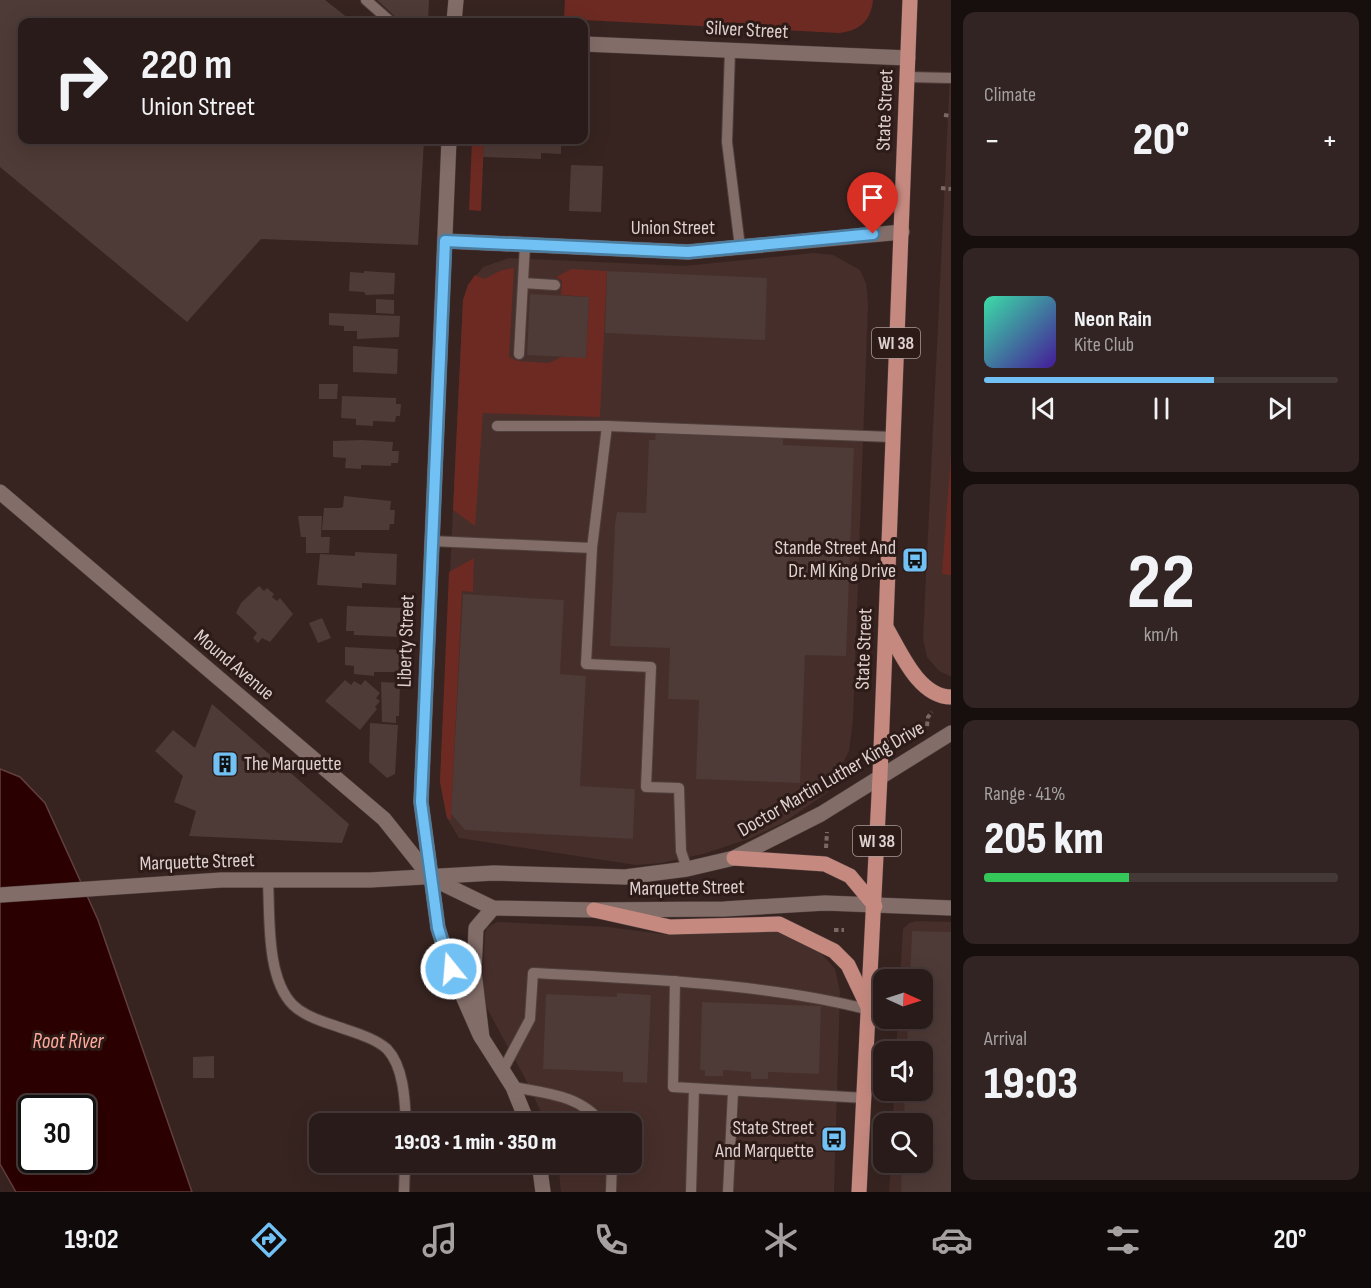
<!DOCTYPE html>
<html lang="en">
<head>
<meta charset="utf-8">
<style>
  :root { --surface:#291b19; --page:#312422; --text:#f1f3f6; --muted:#a5a1a2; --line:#453938; --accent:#72c1f5 }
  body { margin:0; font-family:"Sofia Sans Condensed",sans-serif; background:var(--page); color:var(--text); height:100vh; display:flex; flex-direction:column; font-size:22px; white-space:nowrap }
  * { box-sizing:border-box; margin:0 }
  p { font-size:20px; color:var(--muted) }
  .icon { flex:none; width:33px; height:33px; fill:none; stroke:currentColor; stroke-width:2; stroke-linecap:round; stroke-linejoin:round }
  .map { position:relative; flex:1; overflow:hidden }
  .drawer { display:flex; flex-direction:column; gap:12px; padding:12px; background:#170f0e; width:420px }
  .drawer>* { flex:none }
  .top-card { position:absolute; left:18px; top:18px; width:570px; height:126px; border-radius:12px; box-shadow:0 6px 24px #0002,0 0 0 2px var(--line); background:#291b19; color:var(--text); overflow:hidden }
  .needle { width:39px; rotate:93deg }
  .controls { position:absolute; left:873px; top:969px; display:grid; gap:12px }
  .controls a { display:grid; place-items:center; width:60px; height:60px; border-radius:12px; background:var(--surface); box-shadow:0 6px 24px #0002,0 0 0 2px var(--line); font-size:30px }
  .speed { position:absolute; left:18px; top:1095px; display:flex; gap:12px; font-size:30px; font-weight:700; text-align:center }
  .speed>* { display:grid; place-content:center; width:78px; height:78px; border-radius:50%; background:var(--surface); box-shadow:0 6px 24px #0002,0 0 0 2px var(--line); line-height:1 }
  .speed .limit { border:3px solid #111; border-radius:9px; background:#fff; color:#111 }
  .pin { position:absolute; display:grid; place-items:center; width:51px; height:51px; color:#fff; margin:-62px -26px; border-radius:50% 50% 50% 0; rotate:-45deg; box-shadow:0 0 6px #0007 }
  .pin .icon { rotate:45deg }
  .me { position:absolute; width:66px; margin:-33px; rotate:343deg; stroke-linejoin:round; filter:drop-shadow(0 0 4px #0008) }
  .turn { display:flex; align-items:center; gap:21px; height:126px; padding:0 24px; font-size:27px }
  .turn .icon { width:78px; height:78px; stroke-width:2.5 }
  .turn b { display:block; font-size:42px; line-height:51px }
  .big { font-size:45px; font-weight:800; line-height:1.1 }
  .drawer .card { flex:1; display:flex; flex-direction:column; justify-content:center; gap:9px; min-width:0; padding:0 21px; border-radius:12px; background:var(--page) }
  .drawer .dial { align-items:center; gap:0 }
  .dial b { font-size:78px; line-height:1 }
  .song { display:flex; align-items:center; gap:18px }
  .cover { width:72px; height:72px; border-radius:9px; background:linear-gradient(135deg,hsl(160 70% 55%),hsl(260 70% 35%)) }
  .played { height:6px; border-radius:3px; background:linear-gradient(90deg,var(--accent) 65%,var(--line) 65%) }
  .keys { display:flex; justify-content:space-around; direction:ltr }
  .heat { display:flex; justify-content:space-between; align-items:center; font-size:33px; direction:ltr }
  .charge { height:9px; border-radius:4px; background:linear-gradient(90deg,#34c759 41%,var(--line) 0) }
  .trip { position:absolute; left:309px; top:1113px; width:333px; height:60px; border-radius:12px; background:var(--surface); box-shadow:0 6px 24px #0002,0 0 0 2px var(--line); font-weight:800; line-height:60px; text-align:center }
  .tabs { display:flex; height:96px; justify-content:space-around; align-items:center; background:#100b0a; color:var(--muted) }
  .tabs .icon { width:42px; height:42px }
  .tabs .on { color:var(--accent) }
  .tabs b { font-size:27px; color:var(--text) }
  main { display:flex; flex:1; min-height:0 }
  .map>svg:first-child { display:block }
</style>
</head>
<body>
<main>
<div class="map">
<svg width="951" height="1192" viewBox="0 0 951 1192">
  <rect width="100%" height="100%" fill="#372421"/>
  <g fill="#462e2a">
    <polygon points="951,54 951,676 950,676 939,671 927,657 923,639"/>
    <polygon points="814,253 833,255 860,270 866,283 868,303 853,720 849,751 828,792 783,823 751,838 703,854 661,863 636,865 459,838 447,818 440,782 463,300 468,285 483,267 509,258 684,266"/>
    <polygon points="916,921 951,922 951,1192 889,1192 891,1163 922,1162 922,1124 893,1123 894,1091 922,1090 922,1052 896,1051 898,1019 922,1018 922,980 900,979 903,929 909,923"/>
    <polygon points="497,922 608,927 662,934 770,929 795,936 819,951 835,969 840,992 834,1192 561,1192 558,1163 632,1162 632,1124 546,1123 526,1080 484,1003 482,990 485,933 487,928"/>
  </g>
  <g fill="#6c2a22">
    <path d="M 565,0 L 873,0 C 871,21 859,31 839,33 L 564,19 Z"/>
    <polygon points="472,140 484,140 481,211 469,210"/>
    <polygon points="514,268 509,357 518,361 549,363 561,357 586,357 589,297 561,295 562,281 556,277 571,269 607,271 600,417 483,413 475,526 453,510 463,300 468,285 475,275 484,279 502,270"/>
    <polygon points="951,453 951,575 942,574"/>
    <polygon points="474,558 473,592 462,591 451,820 447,818 440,782 449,572"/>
  </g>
  <path fill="#2b0000" stroke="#613f3e" stroke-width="1.5" fill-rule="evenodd" d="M 0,769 L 20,777 L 45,803 L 98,920 L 192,1192 L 16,1192 L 0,1164 ZM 32,1108 L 82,1108 L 82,1160 L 32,1160 Z"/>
  <g fill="#4e3a36">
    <polygon points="0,0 325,0 353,22 22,22 22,140 424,140 418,245 261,239 187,322 0,167"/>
    <polygon points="377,0 429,0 428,22 401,22"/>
    <polygon points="484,140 561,140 561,154 541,153 541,159 483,157"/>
    <polygon points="571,165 603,166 601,212 569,211"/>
    <polygon points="364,271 395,273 394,294 366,295 364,292 349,291 350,272 364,273"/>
    <polygon points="607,271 767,278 765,340 605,333"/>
    <polygon points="530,294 589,297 586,358 527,355"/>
    <polygon points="376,299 394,300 394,314 376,313"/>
    <polygon points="329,313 400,316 399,337 357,339 357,331 344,331 344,326 329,325"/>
    <polygon points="353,346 398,349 397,374 353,372"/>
    <polygon points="319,384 338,384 337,399 319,399"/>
    <polygon points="342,396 396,398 396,404 401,404 400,416 396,416 395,422 373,421 373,426 356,425 356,419 341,418"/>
    <polygon points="656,431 783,436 783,445 854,448 846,656 805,655 800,783 696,779 699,700 668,699 670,648 610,646 615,524 617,512 646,513 649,440 655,440"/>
    <polygon points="362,440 393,442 392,451 399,451 398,463 391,463 391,466 361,465 361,469 345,468 346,458 333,457 333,441"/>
    <polygon points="344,496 391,501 390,510 395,510 394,524 390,524 389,530 322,530 324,508 340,508 343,507"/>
    <polygon points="298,516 322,516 321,537 330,537 329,553 306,553 306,537 301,537"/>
    <polygon points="355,552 397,554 396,585 362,583 362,588 317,585 320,554 355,556"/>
    <polygon points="259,586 264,591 267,588 274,594 272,597 277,601 280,598 293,614 270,642 262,638 258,643 253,638 257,633 236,613 241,603"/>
    <polygon points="463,594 564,600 560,674 586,676 580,786 635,789 633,839 465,830 451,814"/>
    <polygon points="347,606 403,608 401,637 354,635 354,631 346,631"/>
    <polygon points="322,618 331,638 318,643 309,623"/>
    <polygon points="345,647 401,650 400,672 374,672 374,676 354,674 354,666 345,665"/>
    <polygon points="345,680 351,685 354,681 361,685 365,680 380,693 376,698 380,701 375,707 377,709 360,730 325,701"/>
    <polygon points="381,682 400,683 399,716 396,716 396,723 382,722"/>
    <polygon points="212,704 349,824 342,843 189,836 196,811 174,802 183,776 155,751 173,730 195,748"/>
    <polygon points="370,723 398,725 395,774 387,778 369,762"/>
    <polygon points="912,931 951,932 951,1192 901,1192 902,1162 922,1162 922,1124 904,1124 905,1090 922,1090 922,1052 907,1052 908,1018 922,1018 922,980 910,980"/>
    <polygon points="617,993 651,995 647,1083 623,1082 623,1072 543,1069 546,994 617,997"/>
    <polygon points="702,1002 821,1006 819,1074 768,1072 768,1079 751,1079 751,1072 723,1070 723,1076 705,1076 705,1070 700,1070"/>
    <polygon points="214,1056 214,1078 193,1078 193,1057"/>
  </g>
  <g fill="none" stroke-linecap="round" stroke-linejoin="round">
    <defs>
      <g id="service">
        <polyline points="366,0 391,22"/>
        <polyline points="730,50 727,142 740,247"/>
        <polyline points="907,77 951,78"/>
        <polyline points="523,283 555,285"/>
        <polyline points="519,354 525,245"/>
        <polyline points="497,426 607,426 892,437"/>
        <polyline points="607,426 592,548 586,664 651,667 646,787 679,788 681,851 687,869"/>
        <polyline points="431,541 592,548"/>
        <path d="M 268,881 C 270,917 266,978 293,1005 C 302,1014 320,1021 333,1025 C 349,1031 374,1037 387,1049 C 404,1067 405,1101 406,1124"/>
        <polyline points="675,981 673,1087 865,1098"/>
        <path d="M 503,1070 L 530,1019 L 533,973 C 642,979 765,983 870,1010"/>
        <path d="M 513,1087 C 544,1093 582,1095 602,1124"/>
        <polyline points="404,1192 405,1162"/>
        <polyline points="611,1192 612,1162"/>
        <polyline points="691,1192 694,1089"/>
        <polyline points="728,1192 733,1092"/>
      </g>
      <g id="minor">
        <polyline points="454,22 456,0"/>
        <polyline points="584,44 908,58"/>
        <polyline points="449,140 421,802 438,928 451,969 480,1035 513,1087 528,1124"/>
        <polyline points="445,241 688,252 902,232"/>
        <polyline points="539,1162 543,1192"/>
      </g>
      <g id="tertiary">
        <polyline points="0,492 384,819 431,878 493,908 594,910 724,909 825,903 951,908"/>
        <polyline points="0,895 221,880 370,880 494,873 625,877 687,869 734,858 821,814 951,733"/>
        <polyline points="482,1038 474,972 476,928 493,908"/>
      </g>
      <g id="primary">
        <path d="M 887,629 C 901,653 919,697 951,697"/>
        <polyline points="734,858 825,864 850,876 875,906"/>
        <polyline points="594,910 670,927 779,924 834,951 848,965 868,1007"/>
        <polyline points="859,1192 880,776 910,0"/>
      </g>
    </defs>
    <use href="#service" stroke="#50403e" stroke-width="12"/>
    <use href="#minor" stroke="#50403e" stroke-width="16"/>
    <use href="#tertiary" stroke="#50403e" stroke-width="16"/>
    <use href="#primary" stroke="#50403e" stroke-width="16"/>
    <g stroke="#796866" stroke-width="4" stroke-dasharray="4.5 3" stroke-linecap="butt">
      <polyline points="944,115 951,116"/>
      <polyline points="941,188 951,189"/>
      <polyline points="927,726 928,717 932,712"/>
      <polyline points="826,848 827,832"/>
      <polyline points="834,930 844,930"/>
    </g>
    <use href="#service" stroke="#836d69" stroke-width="10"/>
    <use href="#minor" stroke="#836d69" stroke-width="15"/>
    <use href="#tertiary" stroke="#836d69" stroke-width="15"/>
    <use href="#primary" stroke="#c6897f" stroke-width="15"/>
  </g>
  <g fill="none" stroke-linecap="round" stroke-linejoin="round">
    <defs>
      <polyline id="route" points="451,969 438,928 421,802 445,241 688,252 873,234"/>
    </defs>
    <use href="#route" stroke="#4a7d9f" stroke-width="15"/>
    <use href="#route" stroke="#72c1f5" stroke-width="10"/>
  </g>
  <defs>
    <symbol id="bus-square" viewBox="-11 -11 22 22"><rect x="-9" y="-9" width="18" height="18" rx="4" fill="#72c1f5" stroke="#2d1b18"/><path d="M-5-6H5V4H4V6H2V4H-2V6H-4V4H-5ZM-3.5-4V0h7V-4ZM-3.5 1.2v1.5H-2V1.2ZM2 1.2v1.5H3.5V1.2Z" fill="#111"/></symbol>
    <symbol id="building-square" viewBox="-11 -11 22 22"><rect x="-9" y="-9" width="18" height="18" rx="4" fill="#72c1f5" stroke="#2d1b18"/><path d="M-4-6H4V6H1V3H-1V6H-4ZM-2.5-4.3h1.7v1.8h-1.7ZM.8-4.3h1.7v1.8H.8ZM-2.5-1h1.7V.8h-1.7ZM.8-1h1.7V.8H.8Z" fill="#111"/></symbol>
  </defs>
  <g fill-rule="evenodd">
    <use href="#bus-square" x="900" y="545" width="30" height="30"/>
    <use href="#building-square" x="210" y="749" width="30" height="30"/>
    <use href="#bus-square" x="819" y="1124" width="30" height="30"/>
  </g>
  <g text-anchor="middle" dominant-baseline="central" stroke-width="6" stroke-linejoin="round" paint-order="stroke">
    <g fill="#2d1b18" stroke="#a99a98" stroke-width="1.5">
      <rect x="872" y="328" width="48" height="30" rx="4.5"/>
      <rect x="853" y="826" width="48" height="30" rx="4.5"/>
    </g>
    <g font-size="18" font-weight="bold" fill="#ded1cf">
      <text x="896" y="343">WI 38</text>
      <text x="877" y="841">WI 38</text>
    </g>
    <g font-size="20" fill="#ded1cf" stroke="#2d1b18">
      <text transform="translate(747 30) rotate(3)">Silver Street</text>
      <text transform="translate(885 110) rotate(-88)">State Street</text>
      <text x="673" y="228">Union Street</text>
      <text transform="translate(406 641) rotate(-88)">Liberty Street</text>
      <text transform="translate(864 649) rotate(-88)">State Street</text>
      <text transform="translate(234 665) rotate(40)">Mound Avenue</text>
      <text transform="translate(831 779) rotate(-30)">Doctor Martin Luther King Drive</text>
      <text transform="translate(197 862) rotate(-2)">Marquette Street</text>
      <text transform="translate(687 888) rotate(-1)">Marquette Street</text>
    </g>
    <g font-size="20" fill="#ded1cf" stroke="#2d1b18" text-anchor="end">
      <text x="896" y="548">Stande Street And<tspan x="896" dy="23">Dr. Ml King Drive</tspan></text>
      <text x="244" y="764" text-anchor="start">The Marquette</text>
      <text x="814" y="1128">State Street<tspan x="814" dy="23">And Marquette</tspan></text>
    </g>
    <g font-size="21" font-style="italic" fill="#ffab9d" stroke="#2d1b18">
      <text x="68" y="1041">Root River</text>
    </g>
  </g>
</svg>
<div class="controls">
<a><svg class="needle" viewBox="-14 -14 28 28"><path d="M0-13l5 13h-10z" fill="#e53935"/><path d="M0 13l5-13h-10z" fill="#a5a1a2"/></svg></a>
<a><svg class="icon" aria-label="sound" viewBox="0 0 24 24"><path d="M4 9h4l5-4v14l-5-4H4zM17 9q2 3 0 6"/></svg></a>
<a><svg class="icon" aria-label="search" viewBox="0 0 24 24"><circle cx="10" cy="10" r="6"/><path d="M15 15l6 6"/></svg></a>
</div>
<div class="speed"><div class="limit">30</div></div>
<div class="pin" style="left:873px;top:234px;background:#d93025"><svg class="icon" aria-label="arrive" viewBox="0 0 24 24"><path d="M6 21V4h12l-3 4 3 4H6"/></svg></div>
<svg class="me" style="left:451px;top:969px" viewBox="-20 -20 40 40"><circle r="17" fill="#72c1f5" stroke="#fff" stroke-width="3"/><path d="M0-11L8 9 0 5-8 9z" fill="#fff"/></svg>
<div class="trip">19:03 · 1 min · 350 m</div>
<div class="top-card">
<div class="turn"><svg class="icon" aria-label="right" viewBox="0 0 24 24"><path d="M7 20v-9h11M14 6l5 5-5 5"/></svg><div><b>220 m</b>Union Street</div></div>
</div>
</div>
<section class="drawer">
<div class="card"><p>Climate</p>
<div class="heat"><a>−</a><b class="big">20°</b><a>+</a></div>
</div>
<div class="card">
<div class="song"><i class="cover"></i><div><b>Neon Rain</b><p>Kite Club</p></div></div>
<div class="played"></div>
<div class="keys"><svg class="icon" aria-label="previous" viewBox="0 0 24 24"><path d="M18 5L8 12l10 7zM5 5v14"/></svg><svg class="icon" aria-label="pause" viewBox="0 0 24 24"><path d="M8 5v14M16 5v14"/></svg><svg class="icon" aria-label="next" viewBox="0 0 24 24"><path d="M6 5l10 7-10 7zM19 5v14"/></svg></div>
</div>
<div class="card dial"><b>22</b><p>km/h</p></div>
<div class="card"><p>Range · 41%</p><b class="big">205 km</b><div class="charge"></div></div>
<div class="card"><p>Arrival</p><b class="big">19:03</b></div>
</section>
</main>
<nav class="tabs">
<b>19:02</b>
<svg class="icon on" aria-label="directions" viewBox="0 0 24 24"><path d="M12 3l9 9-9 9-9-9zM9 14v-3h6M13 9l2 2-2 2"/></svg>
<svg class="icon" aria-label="music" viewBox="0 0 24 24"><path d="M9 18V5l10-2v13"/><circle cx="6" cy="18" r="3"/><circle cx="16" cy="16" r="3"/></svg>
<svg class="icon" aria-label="phone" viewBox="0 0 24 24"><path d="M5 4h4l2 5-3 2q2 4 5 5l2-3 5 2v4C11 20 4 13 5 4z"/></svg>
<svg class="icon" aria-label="climate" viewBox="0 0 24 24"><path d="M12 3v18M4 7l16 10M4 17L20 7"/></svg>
<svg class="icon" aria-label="car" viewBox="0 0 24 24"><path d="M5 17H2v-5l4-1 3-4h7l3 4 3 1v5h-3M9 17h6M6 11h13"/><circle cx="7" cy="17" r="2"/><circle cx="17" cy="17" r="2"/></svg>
<svg class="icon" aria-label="filters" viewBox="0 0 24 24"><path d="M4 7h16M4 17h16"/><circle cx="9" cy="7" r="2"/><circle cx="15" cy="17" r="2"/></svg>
<b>20°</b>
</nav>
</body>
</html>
